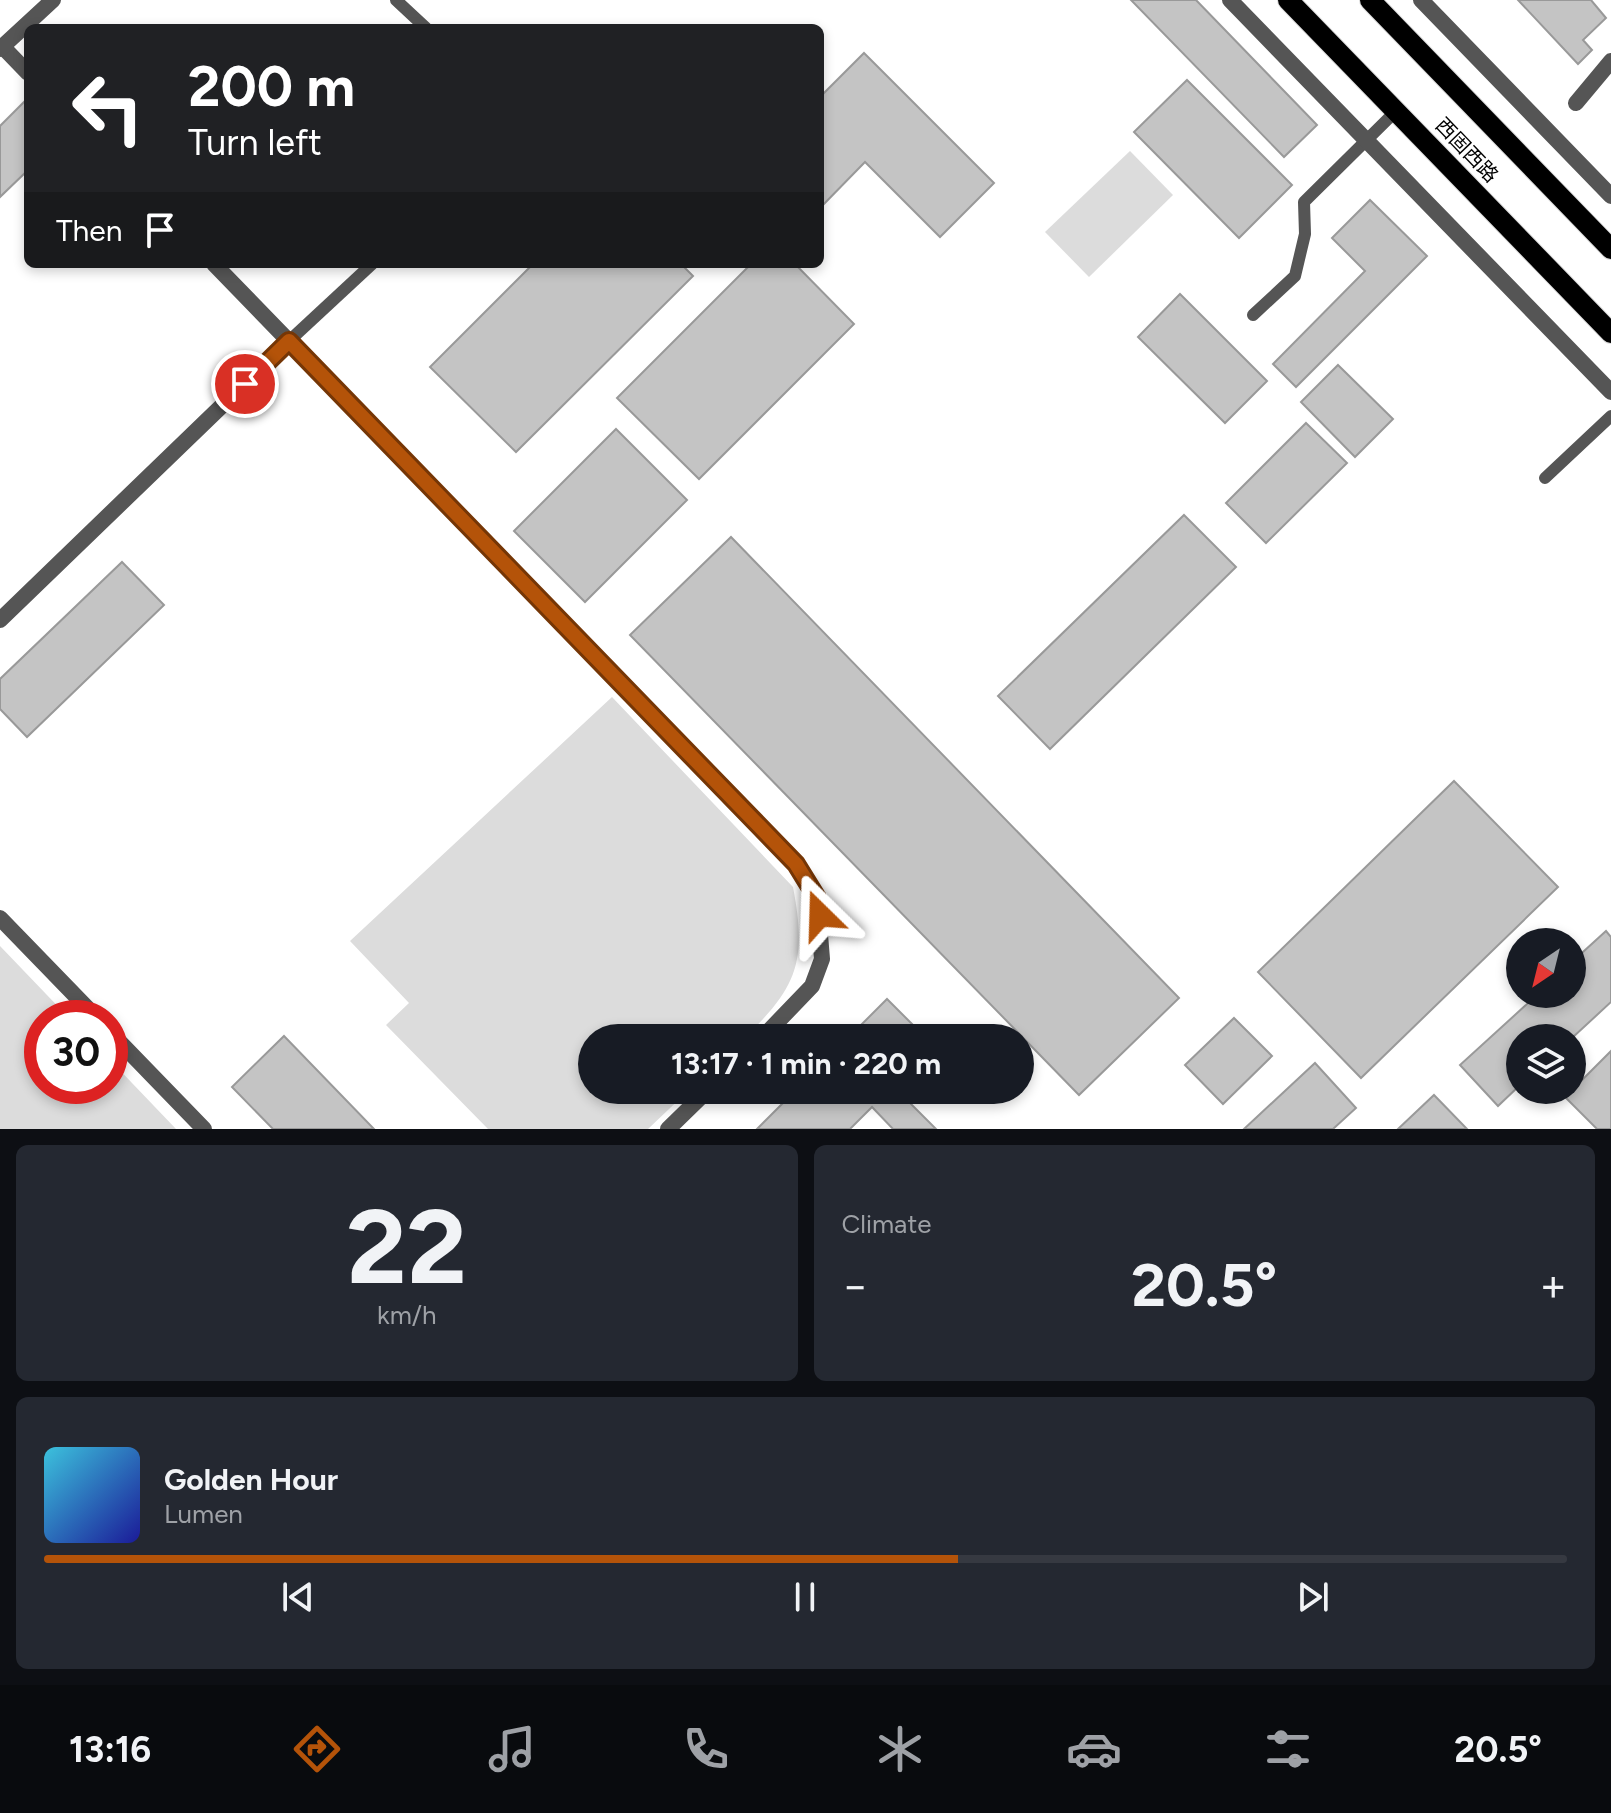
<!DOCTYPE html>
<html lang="en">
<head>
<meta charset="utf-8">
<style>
  :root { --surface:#171b24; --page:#242831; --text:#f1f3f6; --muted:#9ea1a6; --line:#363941; --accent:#b45309 }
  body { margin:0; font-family:Figtree,"Noto Sans SC",sans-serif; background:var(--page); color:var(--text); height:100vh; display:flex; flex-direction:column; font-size:30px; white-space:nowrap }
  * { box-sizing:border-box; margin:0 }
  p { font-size:26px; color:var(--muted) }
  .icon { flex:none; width:44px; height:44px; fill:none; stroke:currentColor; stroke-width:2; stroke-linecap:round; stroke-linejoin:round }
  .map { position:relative; height:1129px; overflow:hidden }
  .details { display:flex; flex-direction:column; gap:16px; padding:16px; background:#0d0f14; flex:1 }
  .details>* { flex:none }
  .guide { position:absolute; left:24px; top:24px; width:800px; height:244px; border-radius:12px; box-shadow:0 4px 12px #0003; background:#202124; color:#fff; overflow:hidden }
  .needle { width:52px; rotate:215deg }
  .fabs { position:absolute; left:1506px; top:928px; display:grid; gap:16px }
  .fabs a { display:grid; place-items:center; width:80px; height:80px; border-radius:50%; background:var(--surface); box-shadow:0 4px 12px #0003; font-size:40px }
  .speed { position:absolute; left:24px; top:1000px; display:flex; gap:16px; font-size:40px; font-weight:700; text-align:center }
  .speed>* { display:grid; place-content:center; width:104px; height:104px; border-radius:50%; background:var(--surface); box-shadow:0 4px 12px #0003; line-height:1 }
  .speed .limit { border:12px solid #d22; background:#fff; color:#111 }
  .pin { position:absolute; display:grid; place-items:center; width:68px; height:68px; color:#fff; margin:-34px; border:4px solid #fff; border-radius:50%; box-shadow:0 2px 8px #0007 }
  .me { position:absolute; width:88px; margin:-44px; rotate:338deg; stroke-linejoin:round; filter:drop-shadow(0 0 6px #0008) }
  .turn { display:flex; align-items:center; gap:28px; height:168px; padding:0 32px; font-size:36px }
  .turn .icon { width:104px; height:104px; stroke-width:2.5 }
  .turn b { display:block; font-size:56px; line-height:68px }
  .then { display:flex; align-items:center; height:76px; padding:0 32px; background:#0003; gap:16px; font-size:30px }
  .big { font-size:60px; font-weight:700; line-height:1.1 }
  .details .tile { flex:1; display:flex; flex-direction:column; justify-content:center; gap:12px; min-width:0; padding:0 28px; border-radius:12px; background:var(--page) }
  .details .dial { align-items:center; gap:0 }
  .dial b { font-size:104px; line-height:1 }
  .song { display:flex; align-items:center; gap:24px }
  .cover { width:96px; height:96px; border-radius:12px; background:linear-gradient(135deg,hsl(190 70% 55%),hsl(240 70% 35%)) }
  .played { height:8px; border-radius:4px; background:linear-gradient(90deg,var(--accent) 60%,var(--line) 60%) }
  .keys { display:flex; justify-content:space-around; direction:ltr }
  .heat { display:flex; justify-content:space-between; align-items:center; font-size:44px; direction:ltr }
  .details .tiles { flex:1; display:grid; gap:16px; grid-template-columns:1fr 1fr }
  .tile:last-child { grid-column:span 2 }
  .trip { position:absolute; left:578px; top:1024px; width:456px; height:80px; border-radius:40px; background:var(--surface); box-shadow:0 4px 12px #0003; font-weight:700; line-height:80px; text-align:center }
  .tabs { display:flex; height:128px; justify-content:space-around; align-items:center; background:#090b0e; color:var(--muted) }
  .tabs .icon { width:56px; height:56px }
  .tabs .selected { color:var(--accent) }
  .tabs b { font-size:36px; color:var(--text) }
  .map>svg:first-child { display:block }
</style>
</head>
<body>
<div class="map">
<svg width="1611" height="1129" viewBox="0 0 1611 1129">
  <rect width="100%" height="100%" fill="#fff"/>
  <g fill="#dcdcdc">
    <polygon points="1130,151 1173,195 1089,277 1045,232"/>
    <path d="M 612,697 L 793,887 C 807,960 798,987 744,1038 L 592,1038 L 592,1090 L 689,1090 L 648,1129 L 488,1129 L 386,1025 L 409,1003 L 350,941 Z"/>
    <polygon points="0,946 69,1018 42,1018 42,1086 110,1086 110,1060 176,1129 0,1129"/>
  </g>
  <g fill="#c4c4c4" stroke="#999" stroke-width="2">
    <polygon points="1131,0 1196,0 1317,125 1284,157"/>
    <polygon points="1518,0 1591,0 1606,18 1583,40 1592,50 1578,64"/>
    <polygon points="864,53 994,183 940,237 865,162 820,208 820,97"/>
    <polygon points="1187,80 1292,185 1239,238 1134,132"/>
    <polygon points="28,98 28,170 0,197 0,126"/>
    <polygon points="1370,200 1427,256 1296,387 1273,364 1365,271 1332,238"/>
    <polygon points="533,264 681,264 693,276 516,452 430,367"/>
    <polygon points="751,264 795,264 854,324 699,479 617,398"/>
    <polygon points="1180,294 1267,381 1225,423 1138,337"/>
    <polygon points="1338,365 1393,419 1355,457 1301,402"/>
    <polygon points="1306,423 1347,463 1266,543 1226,503"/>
    <polygon points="616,429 687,500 585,602 514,531"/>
    <polygon points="1184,515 1236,567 1050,749 998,696"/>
    <polygon points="731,537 1179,998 1079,1095 630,635"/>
    <polygon points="122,562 164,605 27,737 0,709 0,679"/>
    <polygon points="1454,781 1558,887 1361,1078 1258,972"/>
    <polygon points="1606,931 1611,937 1611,1002 1572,1038 1520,1038 1520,1085 1498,1106 1460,1065 1538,994 1572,994 1572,962"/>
    <polygon points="887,999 926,1038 848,1038"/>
    <polygon points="1234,1018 1272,1056 1223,1104 1185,1065"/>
    <polygon points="284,1036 374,1129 273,1129 232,1087"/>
    <polygon points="1611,1051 1611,1129 1597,1129 1565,1097"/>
    <polygon points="1315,1063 1356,1108 1333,1129 1244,1129"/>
    <polygon points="796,1090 897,1090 936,1129 893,1129 872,1107 850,1129 757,1129"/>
    <polygon points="1434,1095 1467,1129 1398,1129"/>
  </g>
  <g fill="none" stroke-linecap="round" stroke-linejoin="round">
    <defs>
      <g id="primary">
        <polyline points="1288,0 1611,333"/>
        <polyline points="1370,0 1611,249"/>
      </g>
    </defs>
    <use href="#primary" stroke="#dbdbdb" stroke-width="22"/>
    <g stroke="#555" stroke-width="12">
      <polyline points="396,0 426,28"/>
      <polyline points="1253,315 1295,276 1305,234 1304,202 1396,111"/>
      <polyline points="289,341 372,264"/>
      <polyline points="1545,478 1611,416"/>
    </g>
    <g stroke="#555" stroke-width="16">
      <polyline points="1230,0 1611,392"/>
      <polyline points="1421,0 1611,196"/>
      <polyline points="3,47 28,73"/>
      <polyline points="1576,103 1611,61"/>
      <polyline points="214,264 796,864 817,898 822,959 812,986 762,1038"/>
      <polyline points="0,620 289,341"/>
      <polyline points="0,918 97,1018"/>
      <polyline points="110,1032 204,1129"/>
      <polyline points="668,1129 708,1090"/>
    </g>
    <polyline stroke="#555" stroke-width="16" points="0,49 53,0"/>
    <use href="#primary" stroke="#000" stroke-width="20"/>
  </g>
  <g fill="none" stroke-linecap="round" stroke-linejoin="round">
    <defs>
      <polyline id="route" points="245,384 289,341 796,864 817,898 820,915"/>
    </defs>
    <use href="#route" stroke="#753606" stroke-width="20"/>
    <use href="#route" stroke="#b45309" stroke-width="14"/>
  </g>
  <g text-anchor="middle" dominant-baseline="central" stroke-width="8" stroke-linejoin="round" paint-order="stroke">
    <g font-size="20" fill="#000" stroke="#fff">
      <text transform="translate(1467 150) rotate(46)">西固西路</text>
    </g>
  </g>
</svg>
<div class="fabs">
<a><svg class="needle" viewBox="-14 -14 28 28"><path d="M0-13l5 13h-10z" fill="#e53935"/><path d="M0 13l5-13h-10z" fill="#9ea1a6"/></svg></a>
<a><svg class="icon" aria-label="layers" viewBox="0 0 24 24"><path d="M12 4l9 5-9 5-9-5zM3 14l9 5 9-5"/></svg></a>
</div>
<div class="speed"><div class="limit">30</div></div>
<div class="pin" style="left:245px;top:384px;background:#d93025"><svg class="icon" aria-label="arrive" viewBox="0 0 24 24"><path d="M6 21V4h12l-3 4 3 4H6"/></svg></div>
<svg class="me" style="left:820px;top:915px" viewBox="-20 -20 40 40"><path d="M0-17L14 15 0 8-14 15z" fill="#b45309" stroke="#fff" stroke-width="4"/></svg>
<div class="trip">13:17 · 1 min · 220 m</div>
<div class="guide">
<div class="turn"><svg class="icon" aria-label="left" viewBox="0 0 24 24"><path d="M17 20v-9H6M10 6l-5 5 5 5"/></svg><div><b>200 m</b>Turn left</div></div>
<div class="then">Then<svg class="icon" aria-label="arrive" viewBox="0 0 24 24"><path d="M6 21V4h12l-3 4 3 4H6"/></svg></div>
</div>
</div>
<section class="details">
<div class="tiles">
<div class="tile dial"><b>22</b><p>km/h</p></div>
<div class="tile"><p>Climate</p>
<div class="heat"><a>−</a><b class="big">20.5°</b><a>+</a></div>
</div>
<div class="tile">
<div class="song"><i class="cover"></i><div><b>Golden Hour</b><p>Lumen</p></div></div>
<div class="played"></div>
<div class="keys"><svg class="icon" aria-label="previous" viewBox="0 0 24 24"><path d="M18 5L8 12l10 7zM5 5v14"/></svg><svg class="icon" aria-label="pause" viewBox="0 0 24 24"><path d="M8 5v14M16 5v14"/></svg><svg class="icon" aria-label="next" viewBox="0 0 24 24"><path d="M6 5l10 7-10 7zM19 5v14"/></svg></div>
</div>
</div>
</section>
<nav class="tabs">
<b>13:16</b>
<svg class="icon selected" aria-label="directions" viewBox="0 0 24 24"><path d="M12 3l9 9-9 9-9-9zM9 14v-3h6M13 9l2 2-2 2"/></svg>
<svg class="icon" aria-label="music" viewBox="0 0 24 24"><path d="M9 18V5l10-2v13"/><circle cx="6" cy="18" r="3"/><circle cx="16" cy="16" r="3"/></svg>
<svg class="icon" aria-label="phone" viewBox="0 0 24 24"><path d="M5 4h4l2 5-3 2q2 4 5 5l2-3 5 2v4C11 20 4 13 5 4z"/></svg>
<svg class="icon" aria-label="climate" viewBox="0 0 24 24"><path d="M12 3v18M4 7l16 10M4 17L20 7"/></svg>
<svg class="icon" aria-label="car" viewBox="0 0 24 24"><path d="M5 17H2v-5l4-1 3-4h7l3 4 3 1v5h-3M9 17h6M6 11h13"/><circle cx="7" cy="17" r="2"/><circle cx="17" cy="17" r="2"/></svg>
<svg class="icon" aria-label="filters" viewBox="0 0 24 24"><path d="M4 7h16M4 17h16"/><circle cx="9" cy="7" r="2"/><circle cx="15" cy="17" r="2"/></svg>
<b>20.5°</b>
</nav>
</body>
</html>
